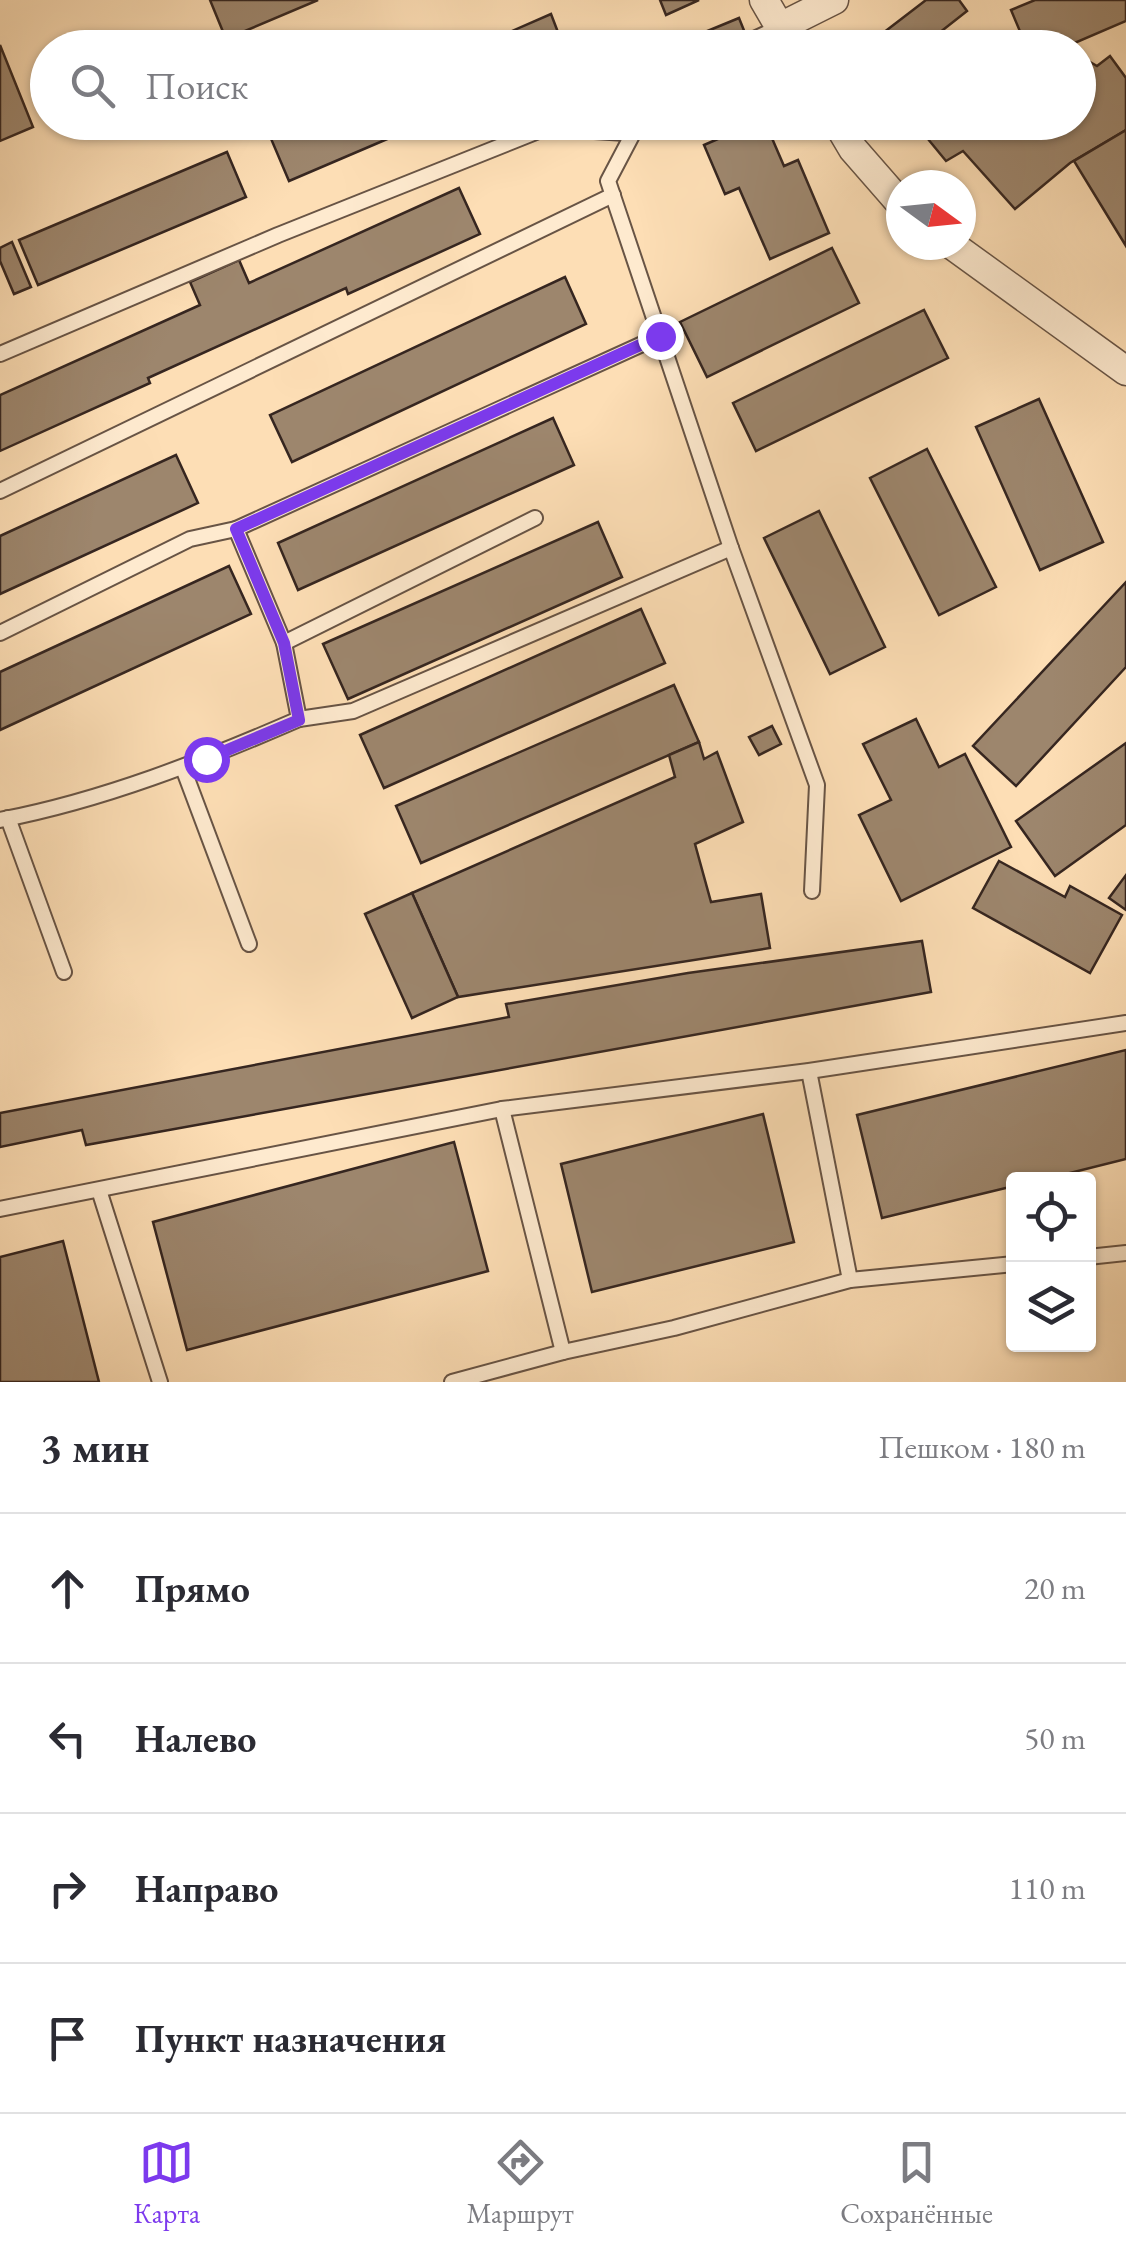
<!DOCTYPE html>
<html lang="ru">
<head>
<meta charset="utf-8">
<style>
	body { margin:0; font-family:"EB Garamond",serif; background:#f2f2f3; color:#2b2b33 }
	.controls { position:absolute; right:30px; bottom:30px; display:grid; overflow:hidden; border-radius:10px; box-shadow:0 2px 8px #0004 }
	.controls button { width:90px; height:90px; display:grid; place-items:center; padding:0; border:0; border-bottom:2px solid #e1e1e2; background:#fff; color:#2b2b33; font:50px sans-serif }
	.compass { position:absolute; left:886px; top:170px; width:90px; height:90px; border-radius:50%; background:#fff; box-shadow:0 2px 8px #0004; rotate:105deg }
	.stop { position:absolute; width:30px; height:30px; margin:-22px; border:8px solid #7c3aed; border-radius:50%; background:#fff }
	.stop.end { background:#7c3aed; border-color:#fff; box-shadow:0 2px 10px #0008 }
	.list { margin:0; padding:0; list-style:none }
	h2 { display:flex; justify-content:space-between; align-items:center; height:130px; margin:0; padding:0 40px; font-size:42px }
	h2 small { font-size:32px; font-weight:400; color:#7c7c81 }
	.list li { display:grid; grid-template-columns:65px 1fr auto; gap:30px; align-items:center; box-sizing:border-box; height:150px; padding:0 40px; border-top:2px solid #e1e1e2 }
	.list b { display:block; font-size:38px; white-space:nowrap }
	.list em { font-size:32px; font-style:normal; color:#7c7c81 }
	.icon { flex:none; width:55px; height:55px; fill:none; stroke:currentColor; stroke-width:2; stroke-linecap:round; stroke-linejoin:round }
	.map { position:relative; flex:none; width:1126px; height:1382px; overflow:hidden }
	.search { position:absolute; background:#fff; box-shadow:0 2px 8px #0004; left:30px; right:30px; top:30px; height:110px; display:flex; align-items:center; gap:25px; box-sizing:border-box; padding:0 35px; border-radius:55px; color:#7c7c81; font-size:38px }
	.sheet { height:730px; background:#fff }
	nav { display:flex; justify-content:space-around; align-items:center; box-sizing:border-box; height:140px; border-top:2px solid #e1e1e2; background:#fff; font-size:28px; color:#7c7c81 }
	nav a { display:grid; justify-items:center; gap:5px }
	nav .on { color:#7c3aed }
	.map>svg:first-child { display:block }
	.building { fill:#9d866d; stroke:#362620; stroke-width:2.5 }
	.lines { fill:none; stroke-linecap:round; stroke-linejoin:round }
	.service-casing { stroke:#685445; stroke-width:18 }
	.minor-casing { stroke:#685445; stroke-width:31 }
	.service { stroke:#feeacf; stroke-width:14 }
	.minor { stroke:#feeacf; stroke-width:28 }
	.route { stroke:#7c3aed; stroke-width:12 }
</style>
</head>
<body>
<div class="map">
<svg width="1126" height="1382" viewBox="0 0 1126 1382">
	<rect width="100%" height="100%" fill="#fddeb5"/>
	<filter id="stains"><feTurbulence type="fractalNoise" baseFrequency=".002" numOctaves="4"/><feColorMatrix values="0 0 0 0 .2 0 0 0 0 .09 0 0 0 0 .02 0 0 0 .5 -.17"/></filter>
	<radialGradient id="worn" r=".72"><stop offset=".6" stop-color="#630" stop-opacity="0"/><stop offset="1" stop-color="#630" stop-opacity=".3"/></radialGradient>
	<g class="building">
		<path d="M210 0H318L226 39Z"/>
		<path d="M660 0H699L666 15Z"/>
		<path d="M926 0H959L967 11 920 48H894L883 33Z"/>
		<path d="M1035 0H1126V21L1063 48H1027L1011 10Z"/>
		<path d="M551 14 564 48H473Z"/>
		<path d="M739 18 751 48H692L688 39Z"/>
		<path d="M0 45 33 127 0 141Z"/>
		<path d="M1078 55 1097 66 1110 56 1126 78V130L1070 163 1015 209 963 151 946 161 914 122H1078Z"/>
		<path d="M295 122H427L289 181 269 134Z"/>
		<path d="M757 122H765L784 166 798 160 829 233 770 259 739 188 725 194 704 145Z"/>
		<path d="M1126 130V246L1074 161Z"/>
		<path d="M227 152 246 197 38 285 19 240Z"/>
		<path d="M459 188 480 234 348 294 346 288 148 378 150 383 0 451V395L200 305 190 282 239 260 249 283Z"/>
		<path d="M12 242 31 287 14 294 0 261V248Z"/>
		<path d="M832 248 859 303 707 377 680 322Z"/>
		<path d="M565 277 586 324 292 462 270 415Z"/>
		<path d="M924 310 948 358 756 451 733 403Z"/>
		<path d="M1039 399 1103 542 1040 570 976 427Z"/>
		<path d="M553 418 574 465 298 590 278 543Z"/>
		<path d="M927 449 996 587 939 615 870 478Z"/>
		<path d="M176 455 198 503 0 594V536Z"/>
		<path d="M819 511 885 647 830 674 764 538Z"/>
		<path d="M598 522 622 577 348 699 323 644Z"/>
		<path d="M229 566 251 614 0 730V672Z"/>
		<path d="M1126 582V667L1016 786 973 746Z"/>
		<path d="M641 609 665 663 384 788 360 735Z"/>
		<path d="M674 685 699 742 421 863 396 806Z"/>
		<path d="M916 719 939 767 965 754 1011 847 901 901 859 815 891 800 863 744Z"/>
		<path d="M772 726 781 744 759 755 749 737Z"/>
		<path d="M699 742 704 759 717 752 743 822 695 844 711 902 761 894 770 948 458 997 412 893 675 777 669 755Z"/>
		<path d="M1126 743V825L1055 876 1016 821Z"/>
		<path d="M999 861 1065 897 1070 886 1122 915 1090 973 973 908Z"/>
		<path d="M1126 875V910L1109 898Z"/>
		<path d="M412 893 458 997 412 1018 365 914Z"/>
		<path d="M922 941 931 992 86 1145 82 1130 0 1147V1113L509 1017 506 1004 688 973Z"/>
		<path d="M1126 1050V1159L1042 1180H1014V1186L882 1218 857 1115Z"/>
		<path d="M763 1114 794 1242 592 1292 561 1164Z"/>
		<path d="M454 1142 488 1271 187 1350 153 1222Z"/>
		<path d="M63 1241 99 1382H0V1257Z"/>
	</g>
	<g class="lines">
		<g class="service-casing">
			<g id="service">
				<path d="M735 48 780 27"/>
				<path d="M639 122 608 181 731 548 817 785 812 891"/>
				<path d="M0 354 278 235 546 128 626 133"/>
				<path d="M0 491 613 195"/>
				<path d="M0 633 190 539 236 529"/>
				<path d="M284 643 535 518"/>
				<path d="M299 719 353 711 731 548"/>
				<path d="M183 768 249 944"/>
				<path d="M8 818 64 972"/>
				<path d="M0 820C104 800 202 761 299 719L284 643 236 529 660 336"/>
				<path d="M809 1071 850 1280"/>
				<path d="M502 1109 563 1352"/>
				<path d="M99 1190 160 1382"/>
				<path d="M0 1209 502 1109 809 1071 1126 1023"/>
				<path d="M1088 1257 1126 1253"/>
				<path d="M452 1382 563 1352 674 1328 850 1280 1014 1264"/>
			</g>
		</g>
		<g class="minor-casing">
			<g id="minor">
				<path d="M764 0 792 48"/>
				<path d="M780 27 834 0"/>
				<path d="M837 122 853 149 901 204"/>
				<path d="M952 245 1126 371"/>
			</g>
		</g>
		<use href="#service" class="service"/>
		<use href="#minor" class="minor"/>
	</g>
	<g class="lines">
		<path class="route" d="M206 759 299 720 284 643 236 529 660 336"/>
	</g>
	<rect width="100%" height="100%" filter="url(#stains)"/>
	<rect width="100%" height="100%" fill="url(#worn)"/>
</svg>
<div class="controls">
<button><svg class="icon" aria-label="locate" viewBox="0 0 24 24"><circle cx="12" cy="12" r="6"/><path d="M12 2v4M12 18v4M2 12h4M18 12h4"/></svg></button>
<button><svg class="icon" aria-label="layers" viewBox="0 0 24 24"><path d="M12 4l9 5-9 5-9-5zM3 14l9 5 9-5"/></svg></button>
</div>
<svg class="compass" viewBox="-18 -18 36 36"><path d="M0-13l5 13h-10z" fill="#e53935"/><path d="M0 13l5-13h-10z" fill="#7c7c81"/></svg>
<div class="stop" style="left:206px;top:759px"></div>
<div class="stop end" style="left:660px;top:336px"></div>
<div class="search"><svg class="icon" aria-label="search" viewBox="0 0 24 24"><circle cx="10" cy="10" r="6"/><path d="M15 15l6 6"/></svg>Поиск</div>
</div>
<section class="sheet">
<h2>3 мин<small>Пешком · 180 m</small></h2>
<ul class="list">
<li><svg class="icon" aria-label="ahead" viewBox="0 0 24 24"><path d="M12 20V5M6 11l6-6 6 6"/></svg><div><b>Прямо</b></div><em>20 m</em></li>
<li><svg class="icon" aria-label="left" viewBox="0 0 24 24"><path d="M17 20v-9H6M10 6l-5 5 5 5"/></svg><div><b>Налево</b></div><em>50 m</em></li>
<li><svg class="icon" aria-label="right" viewBox="0 0 24 24"><path d="M7 20v-9h11M14 6l5 5-5 5"/></svg><div><b>Направо</b></div><em>110 m</em></li>
<li><svg class="icon" aria-label="arrive" viewBox="0 0 24 24"><path d="M6 21V4h12l-3 4 3 4H6"/></svg><div><b>Пункт назначения</b></div></li>
</ul>
</section>
<nav>
<a class="on"><svg class="icon" aria-label="map" viewBox="0 0 24 24"><path d="M3 6l6-2 6 2 6-2v14l-6 2-6-2-6 2zM9 4v14M15 6v14"/></svg>Карта</a>
<a><svg class="icon" aria-label="directions" viewBox="0 0 24 24"><path d="M12 3l9 9-9 9-9-9zM9 14v-3h6M13 9l2 2-2 2"/></svg>Маршрут</a>
<a><svg class="icon" aria-label="saved" viewBox="0 0 24 24"><path d="M7 4h10v16l-5-4-5 4z"/></svg>Сохранённые</a>
</nav>
</body>
</html>
